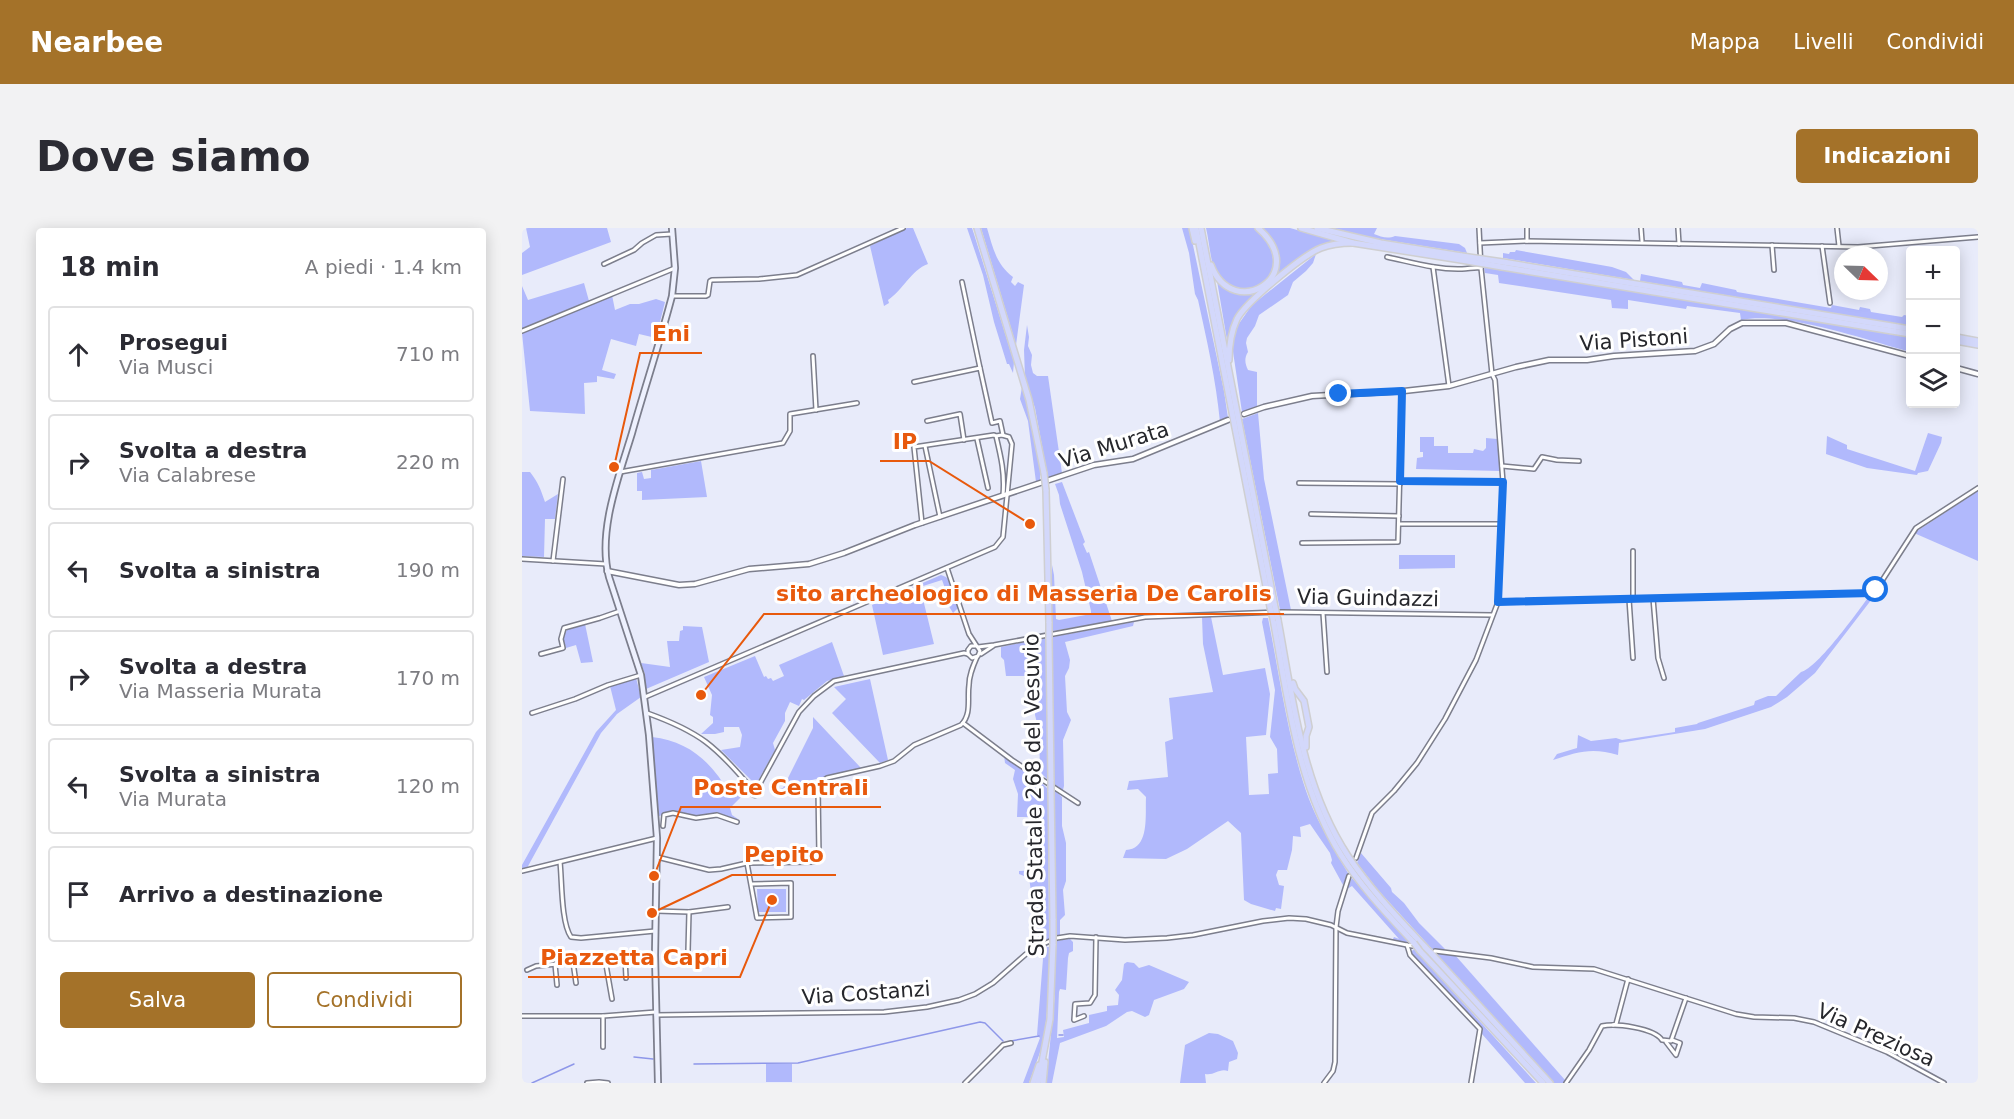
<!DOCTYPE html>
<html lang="it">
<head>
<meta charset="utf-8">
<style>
	body { margin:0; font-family:"DejaVu Sans",sans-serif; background:#f2f2f3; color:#2b2b33 }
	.controls { position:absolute; right:18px; top:18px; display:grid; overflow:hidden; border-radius:6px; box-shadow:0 3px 15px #0003 }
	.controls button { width:54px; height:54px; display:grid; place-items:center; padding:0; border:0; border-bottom:2px solid #e1e1e2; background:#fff; color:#2b2b33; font:30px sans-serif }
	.compass { position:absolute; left:1312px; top:18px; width:54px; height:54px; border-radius:50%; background:#fff; box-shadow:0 3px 15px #0003; rotate:113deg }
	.stop { position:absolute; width:18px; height:18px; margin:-14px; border:4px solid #1a73e8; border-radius:50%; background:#fff }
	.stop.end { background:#1a73e8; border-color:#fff; box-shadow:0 2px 6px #0008 }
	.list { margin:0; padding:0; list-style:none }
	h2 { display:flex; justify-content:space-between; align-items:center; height:78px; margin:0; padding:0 24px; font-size:26px }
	h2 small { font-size:20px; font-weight:400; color:#7c7c81 }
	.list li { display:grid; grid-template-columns:39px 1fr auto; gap:18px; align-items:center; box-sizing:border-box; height:96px; margin:0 12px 12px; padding:0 12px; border:2px solid #e1e1e2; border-radius:6px }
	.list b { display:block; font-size:22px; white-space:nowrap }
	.list p { margin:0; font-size:20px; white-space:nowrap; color:#7c7c81 }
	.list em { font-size:20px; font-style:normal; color:#7c7c81 }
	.actions { display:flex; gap:12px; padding:18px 24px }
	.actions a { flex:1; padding:14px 0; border:2px solid #a47229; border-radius:6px; text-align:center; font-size:21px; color:#a47229 }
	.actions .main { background:#a47229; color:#fff }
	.icon { flex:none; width:33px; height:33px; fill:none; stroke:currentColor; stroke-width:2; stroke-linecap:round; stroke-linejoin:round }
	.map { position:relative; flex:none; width:1456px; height:855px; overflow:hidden; border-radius:6px }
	header { display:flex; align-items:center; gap:36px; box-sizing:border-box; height:84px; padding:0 30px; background:#a47229; color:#fff }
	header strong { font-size:28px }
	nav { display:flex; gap:33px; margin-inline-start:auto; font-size:21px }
	.intro { display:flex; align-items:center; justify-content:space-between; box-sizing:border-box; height:144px; padding:0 36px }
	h1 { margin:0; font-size:42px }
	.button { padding:15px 27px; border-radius:6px; background:#a47229; color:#fff; font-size:21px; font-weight:700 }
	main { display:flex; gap:36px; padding:0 36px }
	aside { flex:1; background:#fff; border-radius:6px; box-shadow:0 3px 15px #0003 }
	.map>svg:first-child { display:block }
	.green { fill:#b1b9fc }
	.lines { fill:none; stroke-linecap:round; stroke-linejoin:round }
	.stream { stroke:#8e97e9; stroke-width:1.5 }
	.minor-casing { stroke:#7c7e8c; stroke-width:6 }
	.tertiary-casing { stroke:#7c7e8c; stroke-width:7 }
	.secondary-casing { stroke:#7c7e8c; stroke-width:8 }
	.trunk-casing { stroke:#cfcfd1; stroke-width:8 }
	.minor { stroke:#fff; stroke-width:3 }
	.tertiary { stroke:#fff; stroke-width:4 }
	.secondary { stroke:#eef1fe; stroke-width:4.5 }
	.trunk { stroke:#d3d8fb; stroke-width:5 }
	.trunk-bridge-casing { stroke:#cfcfd1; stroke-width:8; stroke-linecap:butt }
	.trunk-bridge { stroke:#d3d8fb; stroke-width:5 }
	.route { stroke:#1a73e8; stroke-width:8 }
	.labels { text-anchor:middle; stroke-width:6; stroke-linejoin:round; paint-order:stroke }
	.street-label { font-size:21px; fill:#26272c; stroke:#fff }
	.leader { fill:none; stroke:#e8590c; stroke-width:2 }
	.callout-dot { fill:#e8590c; stroke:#fff; stroke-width:2 }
	.callout-label { font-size:22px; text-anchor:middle; font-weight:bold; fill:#e8590c; stroke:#fff; stroke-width:6; stroke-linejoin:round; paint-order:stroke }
</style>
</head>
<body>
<header>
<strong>Nearbee</strong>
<nav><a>Mappa</a><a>Livelli</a><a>Condividi</a></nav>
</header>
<div class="intro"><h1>Dove siamo</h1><a class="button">Indicazioni</a></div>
<main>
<aside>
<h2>18 min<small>A piedi · 1.4 km</small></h2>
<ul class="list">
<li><svg class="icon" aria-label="ahead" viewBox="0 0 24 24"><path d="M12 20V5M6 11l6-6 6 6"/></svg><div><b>Prosegui</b><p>Via Musci</p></div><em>710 m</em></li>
<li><svg class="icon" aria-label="right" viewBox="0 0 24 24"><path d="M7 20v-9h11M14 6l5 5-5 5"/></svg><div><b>Svolta a destra</b><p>Via Calabrese</p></div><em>220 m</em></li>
<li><svg class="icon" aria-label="left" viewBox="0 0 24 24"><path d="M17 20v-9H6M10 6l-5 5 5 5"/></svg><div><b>Svolta a sinistra</b></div><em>190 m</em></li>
<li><svg class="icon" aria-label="right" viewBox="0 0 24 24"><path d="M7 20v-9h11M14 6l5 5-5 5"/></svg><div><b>Svolta a destra</b><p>Via Masseria Murata</p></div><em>170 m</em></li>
<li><svg class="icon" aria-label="left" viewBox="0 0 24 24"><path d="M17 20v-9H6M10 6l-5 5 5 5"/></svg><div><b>Svolta a sinistra</b><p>Via Murata</p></div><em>120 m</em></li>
<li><svg class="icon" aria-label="arrive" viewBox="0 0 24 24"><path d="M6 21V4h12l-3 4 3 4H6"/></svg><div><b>Arrivo a destinazione</b></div></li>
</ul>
<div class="actions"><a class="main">Salva</a><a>Condividi</a></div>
</aside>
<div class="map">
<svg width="1456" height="855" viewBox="0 0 1456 855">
	<rect width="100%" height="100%" fill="#e8ebfa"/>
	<g class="green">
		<path d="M4 0H85L89 14 0 47V25L8 19Z"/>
		<path d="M385 0H391L406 36C389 42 381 62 366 72L367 75 362 78 348 18Z"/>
		<path d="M445 0H450L452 6 492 134 491 145 487 136H485L472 94 461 47Z"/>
		<path d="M459 0H465C471 20 474 36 491 49L489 54 493 58 496 54 502 57 494 117Z"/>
		<path d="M660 0H667L668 3 702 163 706 190 698 194C694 152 685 113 676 72L673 66 667 25Z"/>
		<path d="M684 0H732C737 4 743 8 746 13 748 16 749 22 750 26 760 64 705 75 692 41 688 28 687 13 684 0Z"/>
		<path d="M738 0H768L818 14 793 22 723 78 706 118 695 53C706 66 733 75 744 57 749 49 753 39 756 31L750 12Z"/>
		<path d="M810 0H855L852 6C859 9 866 11 873 8L937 16 943 20 945 25 851 10Z"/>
		<path d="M994 22 1090 39 1104 44 1112 52 981 30V25L987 26 988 24H993Z"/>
		<path d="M794 26 791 35 784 43 771 54 766 67 737 87 733 98 725 110 724 115 726 124C722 130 723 136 726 142L735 144V179L720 184 710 117 716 97 730 77Z"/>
		<path d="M962 39 1388 109V124C1344 112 1262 83 1219 92L1218 85 1165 78 1164 81 1106 72V81L1090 80 1089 72 977 55 976 47 963 45Z"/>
		<path d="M1119 46 1160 54 1161 57 1178 60 1180 55 1214 62 1215 64 1309 80 1310 77 1337 82 1338 79 1348 81 1349 84 1380 89 1382 87 1388 88V98L1118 53Z"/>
		<path d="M62 55 67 73 0 101V58L6 72Z"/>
		<path d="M90 67 93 82 108 76H117L134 71 143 74 134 110 117 106 114 118 89 111 80 142 94 146 92 151 75 148V154L62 155 63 186 8 183 0 105Z"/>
		<path d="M505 97 507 109 506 118 510 127 509 137 511 145 515 148H526L540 245 526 250 513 180 503 150 502 122Z"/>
		<path d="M500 159 505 174 518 237V253L514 254 506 193 498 171Z"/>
		<path d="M736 185 742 251 769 382H758L720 191Z"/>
		<path d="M1406 205 1420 209 1419 215 1406 243 1396 245 1395 247 1345 240 1304 226 1305 208 1325 217V221L1393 243Z"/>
		<path d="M898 209H912V218H926V225H951L952 221 961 223 964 220V210L975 211 978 243 894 241 895 230 901 229V224H898Z"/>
		<path d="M179 233 185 269 120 272V263H115V245L120 244 122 251 129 250V242Z"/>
		<path d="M0 244H8C16 254 19 262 23 274L36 266 33 291H23L22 329 0 328Z"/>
		<path d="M540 254 563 314 561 316 565 325 567 324 590 393 530 403V337L532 347 534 391 537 392 569 386V383L560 344 538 276 537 267 533 256Z"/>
		<path d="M1456 263V333L1392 305Z"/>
		<path d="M877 327H933V340L877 341Z"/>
		<path d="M419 347 424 349 427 352 436 380 431 385 425 375 424 363 420 352 398 359 412 416 361 427 350 377Z"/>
		<path d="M1348 367H1353L1293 445 1265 469 1249 479 1183 501 1097 515 1096 527C1070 519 1055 524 1031 532L1035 526 1055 520 1056 507 1069 513 1094 510 1100 512 1153 504V500L1175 496 1176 495 1232 477 1233 473 1246 468H1254L1279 444C1296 440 1336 383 1348 367Z"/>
		<path d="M680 389H689L701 447 743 440 748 466 744 507 724 509 727 567 747 566 746 546 756 545 755 521 748 509 753 462 740 394 741 390H746C758 449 766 514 787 571 797 597 812 621 826 645L821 657 809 635 810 632 808 625 788 596 778 599 779 609 771 608 770 622 765 642H756L754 647 757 657 762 658 759 681 754 680 753 683 729 676 722 672 719 605 706 593 665 621 644 631 601 630 604 622C628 621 623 587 624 569L616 561 605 562 607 553 646 549 643 514 651 511 647 470 691 464 681 416Z"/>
		<path d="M612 394 611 398 543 414 548 432 547 440 543 448 545 484 549 492 541 512 542 558 541 562 532 558 530 409Z"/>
		<path d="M63 396 71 434 59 435 54 417 44 420 41 409 46 400Z"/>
		<path d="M161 398 180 399 187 434 124 461 121 447 123 446 119 435 148 439 145 413H157L158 403 161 402Z"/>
		<path d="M524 409 526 552 519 545 518 542 517 503 513 487 514 448H484L482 432 479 429V419Z"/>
		<path d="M310 414 322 448 305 453 282 472 280 471 277 478 268 474 263 485V493L251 515 253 522 236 553 232 555 199 522 218 519 220 507 217 499H202V504L193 506H179L191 495V489L188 487 190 467 182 449 233 428 242 449 244 448 246 451 249 450 251 453 262 448 257 437Z"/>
		<path d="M114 450 119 469 95 486 79 505 5 640 0 641V637L74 504 94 482 88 458Z"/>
		<path d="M348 451 366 532 358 535 310 485 324 471 312 459Z"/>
		<path d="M291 489 339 540 290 552V555L254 564 253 563 261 560 291 500Z"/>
		<path d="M130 509C167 513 191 535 208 567L217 563 214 555 218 553 226 566H222L208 580 210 587 216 591 212 592 196 586 172 588 151 584 137 588Z"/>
		<path d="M482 527 521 553V556L526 561 527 711 517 715 507 650 497 646V643L515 642 514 589H495L496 566 491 551 493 542 483 535Z"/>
		<path d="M532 562 540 569V598L544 615V653L541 662 543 687 538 692V708L534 709Z"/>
		<path d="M839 625 869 660 870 664 882 675 897 695 923 721H910L856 662 835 635Z"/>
		<path d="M830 650 889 717 870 713 872 709 877 711 830 658 825 661Z"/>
		<path d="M235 661H264V684H236Z"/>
		<path d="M548 711 551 714V723L547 725 546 730 544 762 538 761 537 764 535 810 542 809 541 802 567 795V787L585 783V778L596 777 597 767 593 762 600 752 602 736 605 734 612 735 617 740 627 737 667 754 662 761 632 772 627 787 623 789 610 783 605 784 584 798 538 815 530 855H524L533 766V713Z"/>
		<path d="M525 717V719H528L527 763 524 793 521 816 507 855H501L518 810 515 807 522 718Z"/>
		<path d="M892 721 1014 855H1003L960 806V802L958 798 890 728V723Z"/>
		<path d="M913 725 933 727 1043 852 1042 855H1031Z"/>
		<path d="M687 805 696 806 711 813 716 825 715 831 707 834 706 843C697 840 692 848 683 846L684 855H658L663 817Z"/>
		<rect x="244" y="836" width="26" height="18"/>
	</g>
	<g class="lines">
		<g class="stream">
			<path d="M537 807H541"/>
			<path d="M489 813 517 808"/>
			<path d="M112 829 131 831"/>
			<path d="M172 836 276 835 458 794 463 795 481 813"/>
			<path d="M10 855 52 836"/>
		</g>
		<g class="minor-casing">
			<g id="minor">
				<path d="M1005 0V13"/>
				<path d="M1119 0 1120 13"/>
				<path d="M1156 0 1157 16"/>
				<path d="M1315 0 1317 18"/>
				<path d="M958 15 1005 13 1336 19 1456 9"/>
				<path d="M1250 17 1252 42"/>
				<path d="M1300 18 1308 75"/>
				<path d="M865 29C889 34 915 42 940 41 947 41 952 39 959 40"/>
				<path d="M82 36 112 22 120 15 134 7 150 6"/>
				<path d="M911 39 927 158"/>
				<path d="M440 54 458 140"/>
				<path d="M150 68H184L186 67 188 53 190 52 237 51 275 47 381 0"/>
				<path d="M0 103 153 40"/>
				<path d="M291 128 294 182"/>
				<path d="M392 154 458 140 470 195 478 193 481 207"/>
				<path d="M405 193 438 186 442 212"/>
				<path d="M455 211 466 260"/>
				<path d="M403 218 418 289"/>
				<path d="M980 238 1012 241 1020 229 1035 232 1057 233"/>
				<path d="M98 244 261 215 268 203V186L335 175"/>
				<path d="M878 253 981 254"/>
				<path d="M777 255 878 256"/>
				<path d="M789 286 877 288"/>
				<path d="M400 295 392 219 472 207 474 208C479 229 483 246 481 267"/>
				<path d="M877 296H980"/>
				<path d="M780 315 876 314 880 163"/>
				<path d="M0 331 84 336"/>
				<path d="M31 333 41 251"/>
				<path d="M425 340 447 406 458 423 456 428 450 430 446 426V422L449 418H454"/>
				<path d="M1131 370 1136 430 1142 450"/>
				<path d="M1107 371 1111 430"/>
				<path d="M1111 371V323"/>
				<path d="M976 374 1350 365 1354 362 1394 300 1456 260"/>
				<path d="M801 385 805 444"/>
				<path d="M456 419 472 417 623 389 760 384 970 387"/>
				<path d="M19 426 41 420 39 411 42 400 78 390 98 383"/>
				<path d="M459 426 471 418"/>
				<path d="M123 469 473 319 481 309 490 216 487 209 480 207 474 208"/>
				<path d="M10 485 53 471 86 457 119 447"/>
				<path d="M125 485C178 504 194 518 230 561"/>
				<path d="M441 495 490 532 556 575"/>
				<circle cx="233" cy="564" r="3.5"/>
				<path d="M235 561 277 484 292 468 312 453 442 425 446 426"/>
				<path d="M141 598 142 587 151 585 174 590 195 587 215 594"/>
				<path d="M135 629 187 642 199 641 225 635 293 634 297 628 296 560 299 554 305 550 358 538 372 533 392 517 439 497C450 486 445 471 447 457 447 447 451 438 455 429"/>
				<path d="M834 630 850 585 872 563 895 535 923 491 954 432 976 374 981 254 973 152 970 146 959 40 957 0"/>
				<path d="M38 634C40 652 39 695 49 709L59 710 133 703"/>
				<path d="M225 635 235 690 269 689V655L229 656"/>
				<path d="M0 643 135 610"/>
				<path d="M134 683 167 684 206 679"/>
				<path d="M885 717 888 727 958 801 949 855"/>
				<path d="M166 723 167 684"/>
				<path d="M913 723 969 730 1011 739 1072 741 1214 786 1232 789 1272 790 1292 794 1365 824 1422 855"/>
				<path d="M103 729 104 750"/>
				<path d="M83 731 90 771"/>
				<path d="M51 734 54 755"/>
				<path d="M33 736 35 757"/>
				<path d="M5 742 14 738 133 727"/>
				<path d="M134 787 362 784 405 779 437 772 453 766 471 755 504 726 519 717 535 710 548 708 603 712 645 710 671 707 741 693 767 690 784 691 809 697 825 705 890 718"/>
				<path d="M0 788H81L134 784"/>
				<path d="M562 788 552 792 553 776 568 775 573 767 574 709"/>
				<path d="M1091 797 1094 796 1106 751"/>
				<path d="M1144 814 1154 827 1158 815 1150 812"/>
				<path d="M81 819V788"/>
				<path d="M65 855 77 854 86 855"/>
				<path d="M443 855 481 817 489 815"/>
				<path d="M802 855 811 843 813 834 814 699 816 683 827 648"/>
				<path d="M1044 855 1067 822 1080 798C1094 795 1132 800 1140 812L1149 813 1164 770"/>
			</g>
		</g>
		<g class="tertiary-casing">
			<g id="tertiary">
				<path d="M1434 140 1456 146"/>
				<path d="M722 186 742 179 790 168 882 163 927 158 994 139 1027 132H1065L1092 128 1173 123 1192 116 1208 101 1220 95H1264L1388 128"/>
				<path d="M85 343 157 357 173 356 227 341 287 336 322 325 393 297 572 237 611 231 706 192"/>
			</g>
		</g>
		<g class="secondary-casing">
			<path id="secondary" d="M136 855 133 727 135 610 127 507 119 447 87 349C75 304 97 248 110 205 123 159 138 114 150 68L153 40 150 0"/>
		</g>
		<g class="trunk-casing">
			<g id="trunk">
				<path d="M455 0 507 172 522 245"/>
				<path d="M670 0 673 13"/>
				<path d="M674 0 748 379"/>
				<path d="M679 0 753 379"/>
				<path d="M779 0 831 15 939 32"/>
				<path d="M795 0 859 15 940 28"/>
				<path d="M981 34 1388 101"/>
				<path d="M689 37C711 95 790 47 736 0"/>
				<path d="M980 39 1388 106"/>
				<path d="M1434 109 1456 113"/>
				<path d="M1434 113 1456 117"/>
				<path d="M707 132C707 118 709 104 715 91 724 74 781 27 799 20 809 16 820 15 831 15"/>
				<path d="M524 262 527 395"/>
				<path d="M751 391C766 471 775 556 819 627 839 659 866 687 892 715"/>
				<path d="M756 392C771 472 780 558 826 628 848 661 876 690 903 719"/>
				<path d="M527 410 529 553"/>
				<path d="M771 455 773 461 782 473 787 499 784 508V519"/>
				<path d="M529 563 531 692"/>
				<path d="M898 723 1021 855"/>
				<path d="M909 725 1028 855"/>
				<path d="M511 855 517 837"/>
				<path d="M516 855 528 791 531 716"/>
				<path d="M521 855 523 834"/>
			</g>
		</g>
		<use href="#minor" class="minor"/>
		<use href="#tertiary" class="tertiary"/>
		<use href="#secondary" class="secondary"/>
		<use href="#trunk" class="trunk"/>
		<g class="trunk-bridge-casing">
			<g id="trunk-bridge">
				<path d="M940 28 981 34"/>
				<path d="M939 32 980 39"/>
				<path d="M522 245 524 262"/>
				<path d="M748 379 751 391"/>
				<path d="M753 379 756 392"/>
				<path d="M527 395V410"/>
				<path d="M529 553V563"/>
				<path d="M531 692V716"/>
				<path d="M892 715 898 723"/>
				<path d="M903 719 909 725"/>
			</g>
		</g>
		<use href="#trunk-bridge" class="trunk-bridge"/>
	</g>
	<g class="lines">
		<path class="route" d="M817 166 880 163 878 253 981 254 976 374 1350 365 1354 362"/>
	</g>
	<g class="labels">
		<g class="street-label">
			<text transform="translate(1112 112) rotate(-4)" y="7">Via Pistoni</text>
			<text transform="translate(592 217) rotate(-17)" y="7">Via Murata</text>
			<text transform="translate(846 370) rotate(1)" y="7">Via Guindazzi</text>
			<text transform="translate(512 567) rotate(-91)" y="7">Strada Statale 268 del Vesuvio</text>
			<text transform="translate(344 765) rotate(-4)" y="7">Via Costanzi</text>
			<text transform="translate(1354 807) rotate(24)" y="7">Via Preziosa</text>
		</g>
	</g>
	<path class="leader" d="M92 239L118 125H180M508 296L407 233H358M179 467L242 386H762M132 648L159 579H359M130 685L210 647H314M250 672L218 749H6"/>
	<g class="callout-dot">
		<circle cx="92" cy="239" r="6"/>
		<circle cx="508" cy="296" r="6"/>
		<circle cx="179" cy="467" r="6"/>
		<circle cx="132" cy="648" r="6"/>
		<circle cx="130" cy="685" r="6"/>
		<circle cx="250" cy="672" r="6"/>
	</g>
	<g class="callout-label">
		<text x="149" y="113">Eni</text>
		<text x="383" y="221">IP</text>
		<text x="502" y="373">sito archeologico di Masseria De Carolis</text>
		<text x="259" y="567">Poste Centrali</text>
		<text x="262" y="634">Pepito</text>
		<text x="112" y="737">Piazzetta Capri</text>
	</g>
</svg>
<div class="controls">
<button>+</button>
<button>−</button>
<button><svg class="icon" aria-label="layers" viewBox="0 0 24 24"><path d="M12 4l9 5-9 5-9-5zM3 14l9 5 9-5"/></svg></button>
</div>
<svg class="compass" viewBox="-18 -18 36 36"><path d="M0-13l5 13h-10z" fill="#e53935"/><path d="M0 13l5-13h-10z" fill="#7c7c81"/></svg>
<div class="stop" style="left:1354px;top:362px"></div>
<div class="stop end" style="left:817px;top:166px"></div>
</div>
</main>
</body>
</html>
